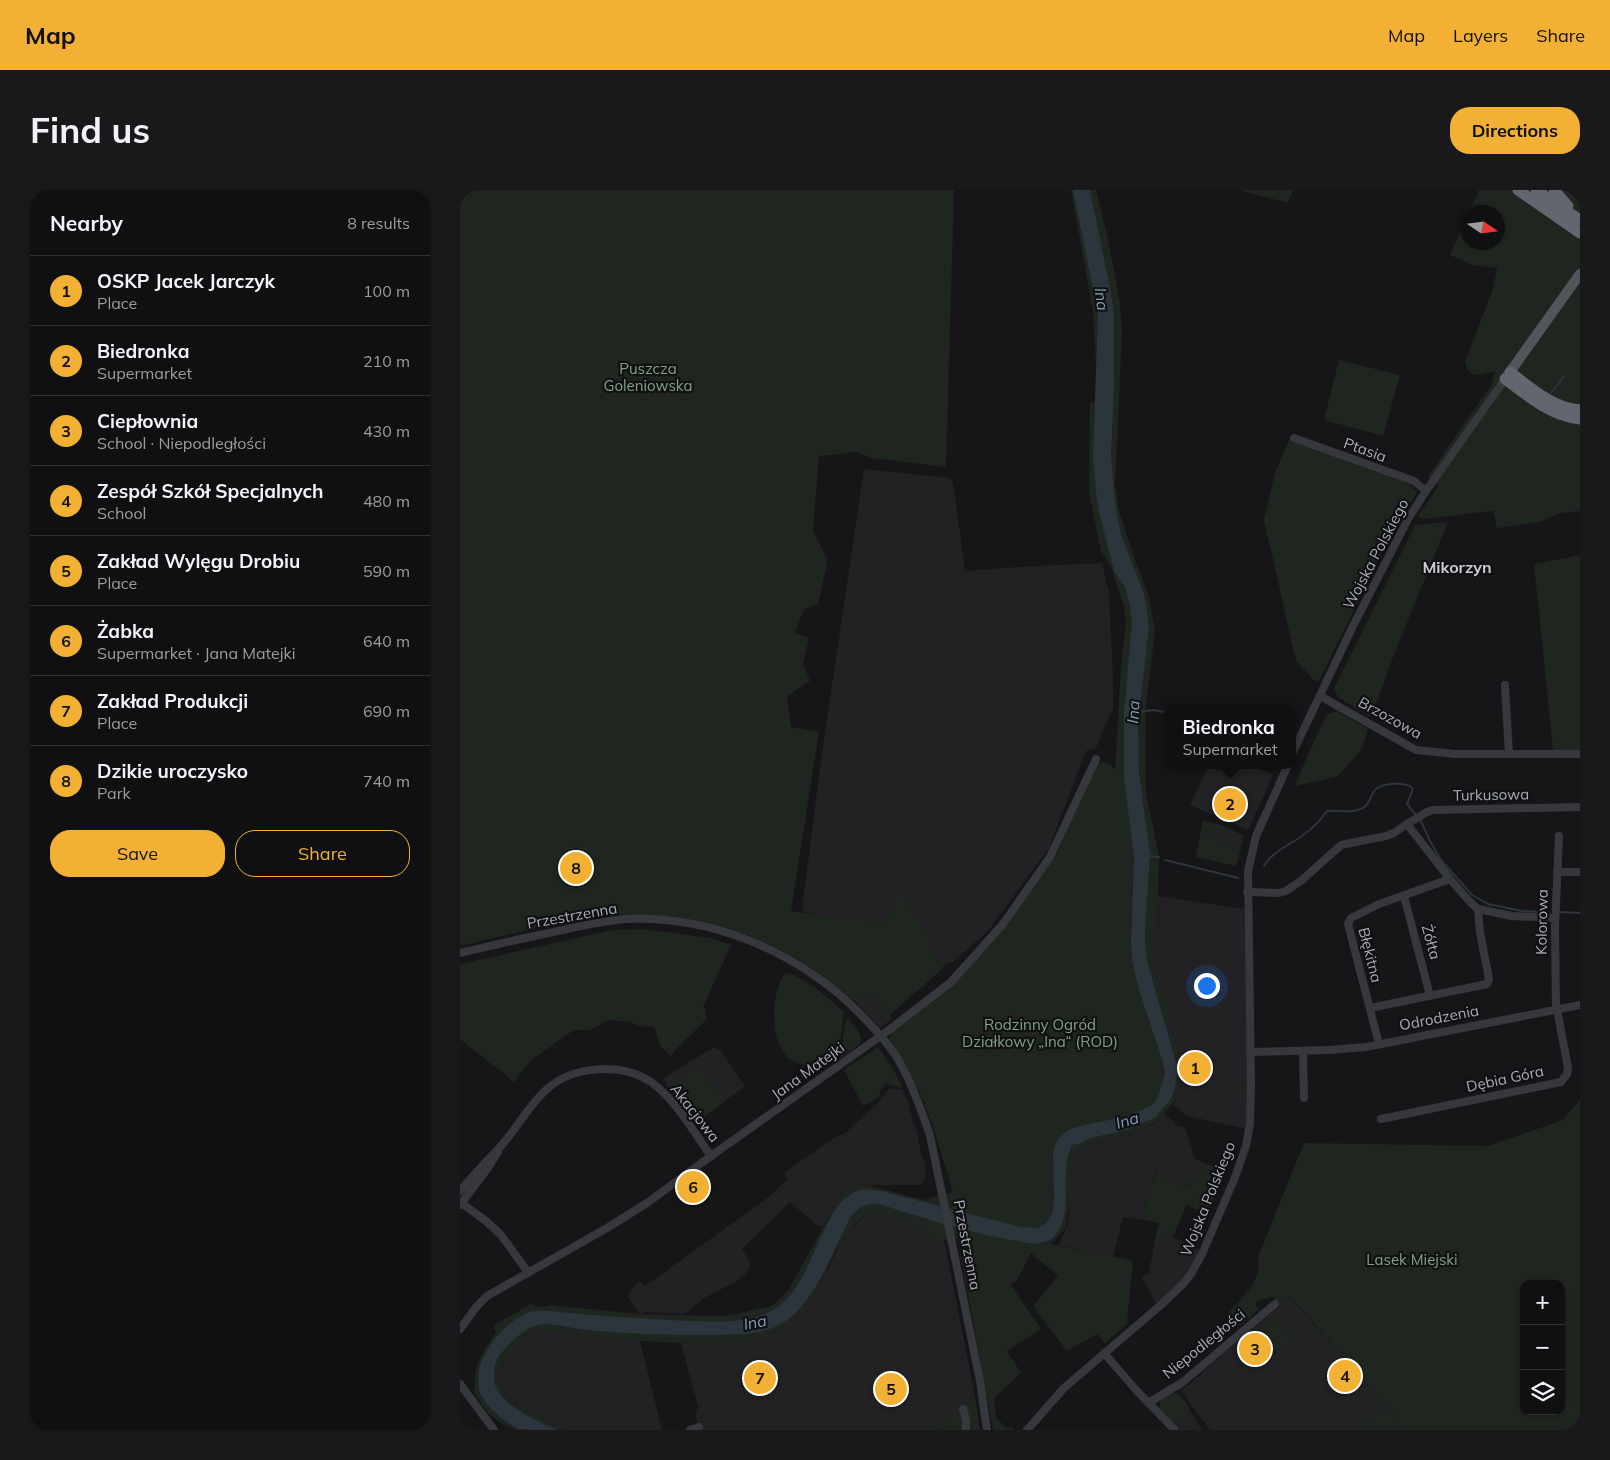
<!DOCTYPE html>
<html lang="en">
<head>
<meta charset="utf-8">
<style>
	body { margin:0; font-family:Mulish,sans-serif; background:#19191b; color:#f1f3f6 }
	.controls { position:absolute; right:15px; bottom:15px; display:grid; overflow:hidden; border-radius:10px; box-shadow:0 1px 4px #0004 }
	.controls button { width:45px; height:45px; display:grid; place-items:center; padding:0; border:0; border-bottom:1px solid #303032; background:#101012; color:#f1f3f6; font:25px sans-serif }
	.compass { position:absolute; left:1000px; top:15px; width:45px; height:45px; border-radius:50%; background:#101012; box-shadow:0 1px 4px #0004; rotate:103deg }
	.you { position:absolute; left:746px; top:795px; width:18px; height:18px; margin:-12px; border:4px solid #fff; border-radius:50%; background:#1a73e8; box-shadow:0 0 0 8px #1a73e833 }
	.badge { display:grid; place-items:center; width:32px; height:32px; border-radius:50%; background:#f2b134; color:#111; font-size:16px; font-weight:700 }
	.pin { position:absolute; translate:-50% -50%; border:2px solid #fff; box-shadow:0 1px 5px #0006 }
	.popup { position:absolute; left:704px; top:514px; width:132px; height:65px; box-sizing:border-box; display:grid; place-content:center; border-radius:10px; background:#101012; filter:drop-shadow(0 1px 4px #0005); font-size:16px; white-space:nowrap; color:#9c9d9f }
	.popup b { font-size:19px; color:#f1f3f6 }
	.popup::after { content:''; position:absolute; left:50%; top:100%; margin-left:-10px; border:10px solid transparent; border-top-color:#101012 }
	.list { margin:0; padding:0; list-style:none }
	h2 { display:flex; justify-content:space-between; align-items:center; height:65px; margin:0; padding:0 20px; font-size:21px }
	h2 small { font-size:16px; font-weight:400; color:#9c9d9f }
	.list li { display:grid; grid-template-columns:32px 1fr auto; gap:15px; align-items:center; box-sizing:border-box; height:70px; padding:0 20px; border-top:1px solid #303032 }
	.list b { display:block; font-size:19px; white-space:nowrap }
	.list p { margin:0; font-size:16px; white-space:nowrap; color:#9c9d9f }
	.list em { font-size:16px; font-style:normal; color:#9c9d9f }
	.actions { display:flex; gap:10px; padding:15px 20px }
	.actions a { flex:1; padding:11px 0; border:1px solid #f2b134; border-radius:20px; text-align:center; font-size:18px; color:#f2b134 }
	.actions .main { background:#f2b134; color:#111 }
	.icon { flex:none; width:28px; height:28px; fill:none; stroke:currentColor; stroke-width:2; stroke-linecap:round; stroke-linejoin:round }
	.map { position:relative; flex:none; width:1120px; height:1240px; overflow:hidden; border-radius:20px }
	header { display:flex; align-items:center; gap:30px; box-sizing:border-box; height:70px; padding:0 25px; background:#f2b134; color:#111 }
	header strong { font-size:24px }
	nav { display:flex; gap:28px; margin-inline-start:auto; font-size:18px }
	.intro { display:flex; align-items:center; justify-content:space-between; box-sizing:border-box; height:120px; padding:0 30px }
	h1 { margin:0; font-size:35px }
	.button { padding:12px 22px; border-radius:20px; background:#f2b134; color:#111; font-size:18px; font-weight:700 }
	main { display:flex; gap:30px; padding:0 30px }
	aside { flex:1; background:#101012; border-radius:20px; box-shadow:0 1px 4px #0004 }
	.map>svg:first-child { display:block }
	.built { fill:#222225 }
	.green { fill:#1e261f; fill-rule:evenodd }
	.water { fill:#2c353c }
	.lines { fill:none; stroke-linecap:round; stroke-linejoin:round }
	.stream { stroke:#2c353c; stroke-width:2 }
	.minor { stroke:#37383d; stroke-width:8 }
	.major { stroke:#53555c; stroke-width:10 }
	.highway { stroke:#63666e; stroke-width:11 }
	.labels { text-anchor:middle; stroke-width:4.5; stroke-linejoin:round; paint-order:stroke }
	.park-label { font-size:15px; fill:#7fa381; stroke:#111113 }
	.street-label { font-size:15px; fill:#a8adb8; stroke:#111113 }
	.water-label { font-size:16px; font-style:italic; fill:#7f9bb3; stroke:#111113 }
	.neighbourhood-label { font-size:16px; font-weight:bold; fill:#c9ccd4; stroke:#111113 }
</style>
</head>
<body>
<header>
<strong>Map</strong>
<nav><a>Map</a><a>Layers</a><a>Share</a></nav>
</header>
<div class="intro"><h1>Find us</h1><a class="button">Directions</a></div>
<main>
<aside>
<h2>Nearby<small>8 results</small></h2>
<ul class="list">
<li><span class="badge">1</span><div><b>OSKP Jacek Jarczyk</b><p>Place</p></div><em>100 m</em></li>
<li><span class="badge">2</span><div><b>Biedronka</b><p>Supermarket</p></div><em>210 m</em></li>
<li><span class="badge">3</span><div><b>Ciepłownia</b><p>School · Niepodległości</p></div><em>430 m</em></li>
<li><span class="badge">4</span><div><b>Zespół Szkół Specjalnych</b><p>School</p></div><em>480 m</em></li>
<li><span class="badge">5</span><div><b>Zakład Wylęgu Drobiu</b><p>Place</p></div><em>590 m</em></li>
<li><span class="badge">6</span><div><b>Żabka</b><p>Supermarket · Jana Matejki</p></div><em>640 m</em></li>
<li><span class="badge">7</span><div><b>Zakład Produkcji</b><p>Place</p></div><em>690 m</em></li>
<li><span class="badge">8</span><div><b>Dzikie uroczysko</b><p>Park</p></div><em>740 m</em></li>
</ul>
<div class="actions"><a class="main">Save</a><a>Share</a></div>
</aside>
<div class="map">
<svg width="1120" height="1240" viewBox="0 0 1120 1240">
	<rect width="100%" height="100%" fill="#161618"/>
	<g class="built">
		<path d="M404 279 489 288 493 292 505 381 572 376 642 373 649 403 653 488V518L636 558 626 561 589 658 528 741 493 772 486 773 482 779 466 744 345 722 342 719 362 563Z"/>
		<path d="M740 575H790L813 585 788 640 730 615 747 579Z"/>
		<path d="M743 630 767 637 784 646 776 676 737 667Z"/>
		<path d="M698 706 784 719 788 881 786 939 727 926 713 915 717 908 723 877 713 841 709 817 696 783Z"/>
		<path d="M410 803 430 825 432 829 420 838 397 813Z"/>
		<path d="M254 857 261 861 285 896 236 933 215 904 206 895 204 888Z"/>
		<path d="M429 898 442 900 448 912 452 929 458 943 460 960 465 974 466 987 461 995H398L383 1001 363 1036H358L330 1012 282 1059 290 1072 288 1081 280 1089 258 1101 244 1108 225 1124 185 1122 180 1124 167 1106 179 1091 185 1096 306 1009 328 989 324 983 378 945H383L418 913Z"/>
		<path d="M705 924 718 936 725 937 735 969 763 980 761 985 741 977 737 988H734L730 996 723 998 705 990 696 981 687 1000 684 1030 663 1027 653 1067 599 1055 607 1037 609 1026V977L612 966 620 956 643 951 693 935Z"/>
		<path d="M408 1021 462 1037 475 1052 484 1050 515 1206 499 1221 470 1240H240L235 1225 238 1217 221 1153 275 1152 310 1146V1144L318 1140 361 1092 378 1058 388 1044Z"/>
		<path d="M696 1045 711 1052 713 1047 740 1060 727 1084 720 1093 697 1115 681 1087 689 1083Z"/>
		<path d="M830 1107 932 1223 938 1232 939 1240H750L722 1202 725 1197 741 1185 742 1182Z"/>
		<path d="M76 1140 180 1151 202 1240H103L63 1220 46 1206 38 1189 42 1173 65 1144Z"/>
		<path d="M731 1223 742 1240H712Z"/>
	</g>
	<g class="green">
		<path d="M0 0H494L486 277 412 268 397 262 359 266 353 340 366 367 367 374 358 414 344 419 335 443 349 448 343 473 350 491 327 506 331 537 359 542 331 721 428 734 433 700 443 706 466 744 482 779 430 825 410 803 397 813C377 797 357 781 336 768 268 729 188 717 111 731 74 737 37 748 0 756Z"/>
		<path d="M611 0H636L649 54 660 113 662 143 655 295 659 320 673 364 689 407 695 441 685 524 686 603 699 666 696 783 709 817 713 841 723 877 717 908 702 927 691 935 675 941 619 958 610 979 608 1024 605 1039 591 1054 670 1070 673 1073 667 1131 669 1132 645 1153 637 1144 607 1161 573 1116 598 1086 571 1063 556 1092 550 1094 581 1139 547 1161 561 1183 534 1208 536 1228 548 1239 551 1237 554 1240H533L502 1073 499 1048 475 1052 461 1037 408 1021C397 1032 387 1044 378 1057 368 1073 362 1093 352 1109 342 1125 326 1135 310 1144L311 1146C297 1148 283 1152 269 1152 204 1156 140 1147 76 1140L65 1144 42 1173 38 1189 46 1206 63 1220 103 1240H55L39 1232 28 1223 14 1203 15 1185 19 1169 36 1142 33 1136 71 1114C77 1116 84 1119 90 1115L180 1124 258 1126 271 1125 312 1116 328 1101 383 1001 398 995H408L463 1010 493 1002 472 933 460 903 429 849 430 844 492 796 536 746 596 665 637 574C647 570 649 573 655 580L661 477 666 432 664 417 651 376 641 361 629 302 630 213 635 212 636 176 633 121Z"/>
		<path d="M779 0H833L828 13Z"/>
		<path d="M1017 0H1120V321L1101 323 1079 332 1037 338 1033 321 963 329 958 326 979 295 968 286 1032 194 1035 181 1018 185 1012 184 1007 179 1005 171 1032 102 1037 78 1013 75 990 65 1007 26 1008 52H1038V22H1009L1019 1Z"/>
		<path d="M879 170 940 185 923 246 864 230Z"/>
		<path d="M830 248 888 272 944 290 957 302 929 349 859 491H855L836 471 804 330 815 283Z"/>
		<path d="M988 332 933 467 911 527 878 507 874 499 955 335Z"/>
		<path d="M1120 365V560H1093L1074 374Z"/>
		<path d="M877 521 908 539 902 559 877 587 835 596 843 576 866 525Z"/>
		<path d="M743 630 767 637 766 640 763 639V641L752 639 750 647 755 648V651L773 655 772 658 780 660 776 676 736 667Z"/>
		<path d="M184 739 250 748 271 755 243 817 246 820V830L219 856 211 866 201 857 194 837 178 836 171 832 148 830 130 840H114L71 870 54 892 0 849V774L153 740Z"/>
		<path d="M331 783 356 798 384 822 378 868C366 873 353 877 341 874 315 868 312 833 315 812 317 801 318 792 325 784Z"/>
		<path d="M386 829H388L398 841 401 847 400 854 380 868Z"/>
		<path d="M418 857 432 877 443 898 425 894 420 901 419 907 403 916 384 880Z"/>
		<path d="M238 876 264 912 236 933 209 897Z"/>
		<path d="M1120 910V1240H939L938 1232 932 1223 831 1107 820 1116 813 1107 807 1108 796 1112V1117L799 1119 780 1136 768 1122C782 1109 804 1088 798 1067L844 953 1028 956 1103 930ZM1064 1094H1101V1221H1064Z"/>
		<path d="M741 977 761 985 747 1024 726 1015 711 1052 696 1045 699 1033 684 1030 687 1000 697 981 705 990 727 998 730 996 734 987 737 988Z"/>
		<path d="M813 1126 833 1149 816 1165 796 1141Z"/>
		<path d="M712 1202C720 1203 729 1215 731 1223L715 1237C707 1228 695 1220 701 1208Z"/>
		<path d="M515 1206 520 1240H470L499 1221Z"/>
		<path d="M923 1216 926 1220 925 1222 934 1232 925 1240H898Z"/>
	</g>
	<path class="water" d="M613 0H630L651 104 654 126V198L651 265 655 312 661 345 684 404 687 419 689 438 678 533 679 584 690 662 685 738V755L688 775 717 876V884L715 898 711 909 696 927 667 940 630 948 621 953 612 955C598 982 615 1021 596 1044 592 1049 587 1052 580 1053 573 1055 565 1052 558 1051 520 1045 483 1034 447 1023 436 1020 424 1014 414 1014 403 1014 398 1019 391 1026 372 1061 355 1116 319 1135 298 1146 271 1144 248 1145 208 1145 168 1144 127 1140 111 1139 90 1131 74 1136 63 1139 41 1160 36 1171 34 1177 34 1184 34 1190 37 1215 78 1231 97 1240 88 1240 67 1240 59 1239 47 1234 21 1213 19 1199 17 1190 19 1174 24 1166 32 1150 50 1130 67 1123 74 1120 82 1121 90 1121 125 1125 160 1127 196 1129 224 1131 254 1133 283 1130 297 1128 313 1122 324 1112 352 1086 363 1021 391 1004 400 998 411 999 421 1001L561 1037 578 1038 586 1033 590 1027 593 1021 594 1008 593 963 595 955 599 948 607 941 616 937 667 926 691 916 698 907 705 884 702 869 679 800 672 770 671 753 674 668 664 587V524L672 433 670 414 665 397 654 381 639 322 636 301 633 268 638 124Z"/>
	<g class="lines">
		<g class="stream">
			<path d="M1091 203 1104 186"/>
			<path d="M678 522 695 520 708 523"/>
			<path d="M960 629 970 651 981 670 1012 705 1028 714 1062 721 1084 722"/>
			<path d="M689 666 699 667"/>
			<path d="M705 670 778 688"/>
			<path d="M804 676C813 661 828 656 842 646 852 639 860 631 867 621 879 620 891 624 903 618 910 615 910 604 916 599 923 593 947 591 953 599L947 614 956 625"/>
			<path d="M1100 722 1120 723"/>
		</g>
		<g class="minor">
			<path d="M834 248 954 291 966 301"/>
			<path d="M1045 495 1049 564"/>
			<path d="M860 506 956 560 995 564H1120"/>
			<path d="M832 564 892 438 948 329 966 301 1045 189"/>
			<path d="M947 634 967 622 973 620 1120 617"/>
			<path d="M1097 682H1120"/>
			<path d="M787 702 819 703 826 701 842 690 881 655 926 646 934 643 947 634 990 689 1010 712 1018 719 1052 726 1095 728"/>
			<path d="M944 706 970 806"/>
			<path d="M0 763C30 756 59 749 89 743 115 737 140 731 167 729 249 726 328 758 388 812 406 829 422 845 436 866 450 888 461 920 470 945L520 1191 527 1240"/>
			<path d="M910 818 1027 794 1029 789 1020 742 1018 719"/>
			<path d="M1096 819 1095 737 1099 646"/>
			<path d="M919 854 888 734 891 728 919 714 990 689"/>
			<path d="M843 861 844 908"/>
			<path d="M790 862 869 860 906 857 1120 815"/>
			<path d="M921 929 1101 892 1107 884 1108 878 1097 819"/>
			<path d="M0 1001C13 985 27 971 41 956 57 938 69 915 87 899 113 876 161 872 191 892 216 910 233 941 251 966"/>
			<path d="M0 1012 26 1031 41 1045 68 1082"/>
			<path d="M0 1015 27 979 38 962"/>
			<path d="M0 1139 17 1116 27 1106 147 1038 187 1013 251 966 429 840 491 792 543 734 590 667 636 569"/>
			<path d="M644 1163 677 1201 714 1239"/>
			<path d="M0 1194 34 1240"/>
			<path d="M688 1213 723 1192 815 1114"/>
			<path d="M503 1219 506 1230V1240"/>
			<path d="M230 1240 239 1237"/>
			<path d="M567 1240 604 1198 702 1114 724 1093 731 1084 742 1064 774 990 786 956 790 934 791 896 788 681 796 646 828 575"/>
		</g>
		<path class="major" d="M1045 189 1120 84"/>
		<g class="highway">
			<path d="M1058 0 1120 43"/>
			<path d="M1076 0 1120 30"/>
			<path d="M1094 0 1108 16"/>
			<path d="M1050 182C1071 198 1093 218 1120 220"/>
			<path d="M1045 189C1068 206 1091 226 1120 229"/>
		</g>
	</g>
	<g class="labels">
		<g class="park-label">
			<text x="188" y="184">Puszcza<tspan x="188" dy="17">Goleniowska</tspan></text>
			<text x="580" y="840">Rodzinny Ogród<tspan x="580" dy="17">Działkowy „Ina“ (ROD)</tspan></text>
			<text x="952" y="1075">Lasek Miejski</text>
		</g>
		<g class="street-label">
			<text transform="translate(905 260) rotate(20)" y="5">Ptasia</text>
			<text transform="translate(916 364) rotate(-62)" y="5">Wojska Polskiego</text>
			<text transform="translate(930 528) rotate(29)" y="5">Brzozowa</text>
			<text transform="translate(1031 605) rotate(-1)" y="5">Turkusowa</text>
			<text transform="translate(112 726) rotate(-10)" y="5">Przestrzenna</text>
			<text transform="translate(1082 732) rotate(-89)" y="5">Kolorowa</text>
			<text transform="translate(971 752) rotate(75)" y="5">Żółta</text>
			<text transform="translate(910 765) rotate(76)" y="5">Błękitna</text>
			<text transform="translate(979 828) rotate(-11)" y="5">Odrodzenia</text>
			<text transform="translate(348 881) rotate(-36)" y="5">Jana Matejki</text>
			<text transform="translate(1045 889) rotate(-12)" y="5">Dębia Góra</text>
			<text transform="translate(235 923) rotate(52)" y="5">Akacjowa</text>
			<text transform="translate(748 1009) rotate(-68)" y="5">Wojska Polskiego</text>
			<text transform="translate(507 1055) rotate(79)" y="5">Przestrzenna</text>
			<text transform="translate(744 1154) rotate(-39)" y="5">Niepodległości</text>
		</g>
		<g class="water-label">
			<text transform="translate(642 109) rotate(82)" y="6">Ina</text>
			<text transform="translate(673 522) rotate(-86)" y="6">Ina</text>
			<text transform="translate(667 930) rotate(-17)" y="6">Ina</text>
			<text transform="translate(295 1132) rotate(-11)" y="6">Ina</text>
		</g>
		<g class="neighbourhood-label">
			<text x="997" y="383">Mikorzyn</text>
		</g>
	</g>
</svg>
<div class="controls">
<button>+</button>
<button>−</button>
<button><svg class="icon" aria-label="layers" viewBox="0 0 24 24"><path d="M12 4l9 5-9 5-9-5zM3 14l9 5 9-5"/></svg></button>
</div>
<svg class="compass" viewBox="-18 -18 36 36"><path d="M0-13l5 13h-10z" fill="#e53935"/><path d="M0 13l5-13h-10z" fill="#9c9d9f"/></svg>
<div class="you"></div>
<div class="pin badge" style="left:735px;top:878px">1</div>
<div class="pin badge" style="left:770px;top:614px">2</div>
<div class="popup"><b>Biedronka</b>Supermarket</div>
<div class="pin badge" style="left:795px;top:1159px">3</div>
<div class="pin badge" style="left:885px;top:1186px">4</div>
<div class="pin badge" style="left:431px;top:1199px">5</div>
<div class="pin badge" style="left:233px;top:997px">6</div>
<div class="pin badge" style="left:300px;top:1188px">7</div>
<div class="pin badge" style="left:116px;top:678px">8</div>
</div>
</main>
</body>
</html>
